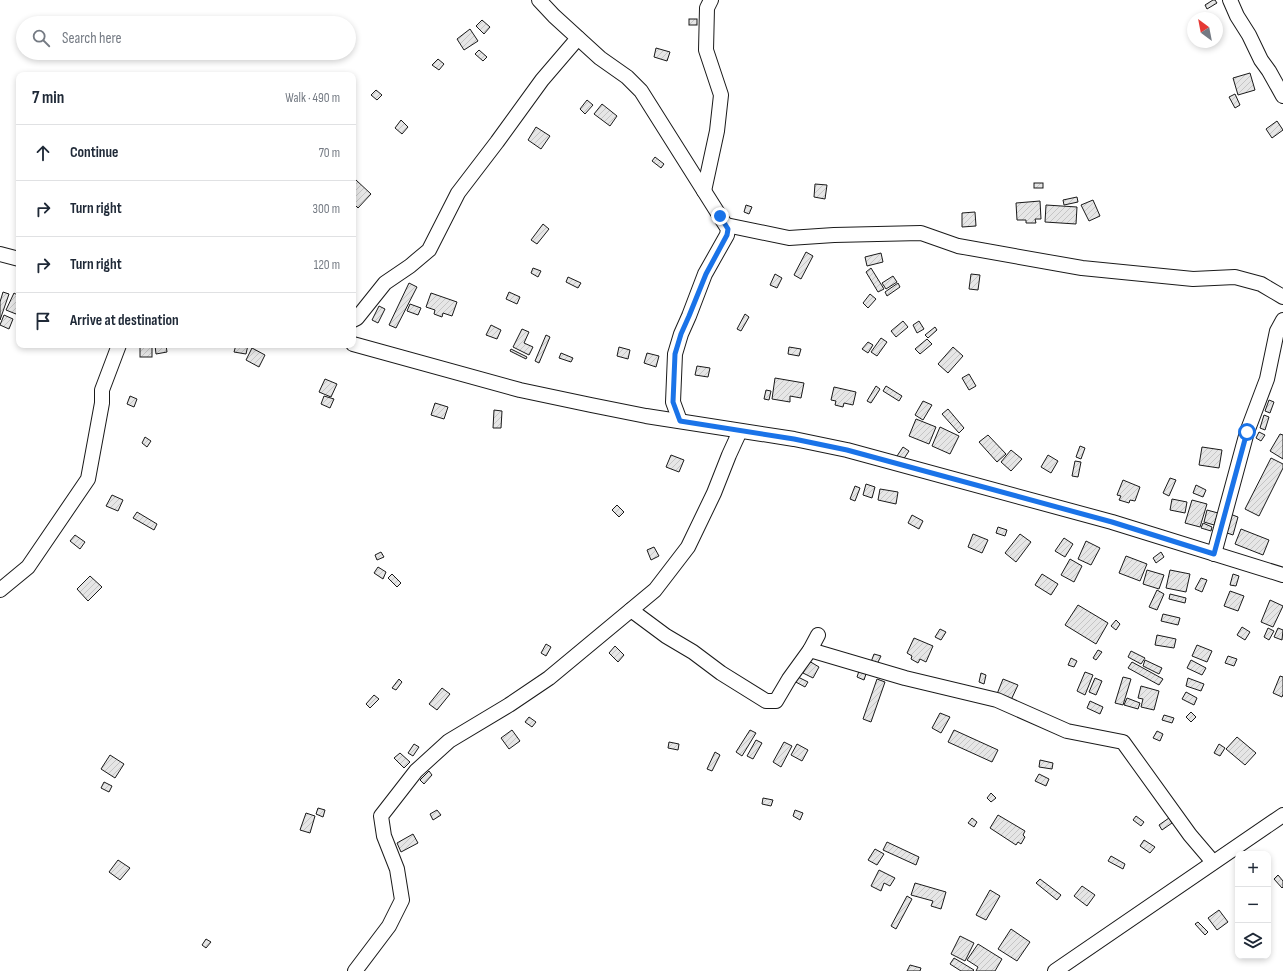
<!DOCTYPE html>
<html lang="en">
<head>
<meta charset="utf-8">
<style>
	body { margin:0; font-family:"Sofia Sans Condensed",sans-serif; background:#f2f2f3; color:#1f2937 }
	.controls { position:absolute; right:12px; bottom:12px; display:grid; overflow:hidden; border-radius:8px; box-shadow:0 2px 6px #0003 }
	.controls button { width:36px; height:36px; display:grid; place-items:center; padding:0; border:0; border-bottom:1px solid #e0e1e3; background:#fff; color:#1f2937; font:20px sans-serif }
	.compass { position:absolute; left:1187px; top:12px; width:36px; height:36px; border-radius:50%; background:#fff; box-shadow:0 2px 6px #0003; rotate:328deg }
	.stop { position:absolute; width:12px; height:12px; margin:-9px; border:3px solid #1a73e8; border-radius:50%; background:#fff }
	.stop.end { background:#1a73e8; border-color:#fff; box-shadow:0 1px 4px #0008 }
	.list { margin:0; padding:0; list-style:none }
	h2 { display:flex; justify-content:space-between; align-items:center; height:52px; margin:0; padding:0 16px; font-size:17px }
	h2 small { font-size:13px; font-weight:400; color:#747a83 }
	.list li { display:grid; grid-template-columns:26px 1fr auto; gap:12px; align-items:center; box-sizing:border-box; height:56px; padding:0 16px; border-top:1px solid #e0e1e3 }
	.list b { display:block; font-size:15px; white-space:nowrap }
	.list em { font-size:13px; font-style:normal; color:#747a83 }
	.icon { flex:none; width:22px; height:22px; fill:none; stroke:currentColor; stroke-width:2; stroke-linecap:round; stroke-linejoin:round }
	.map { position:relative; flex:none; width:1283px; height:971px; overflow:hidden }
	.search { position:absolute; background:#fff; box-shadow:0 2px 6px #0003; left:16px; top:16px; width:340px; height:44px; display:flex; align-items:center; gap:10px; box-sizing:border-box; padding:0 14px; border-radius:22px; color:#747a83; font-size:15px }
	.panel { position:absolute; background:#fff; box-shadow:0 2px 6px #0003; left:16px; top:72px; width:340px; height:276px; border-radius:8px }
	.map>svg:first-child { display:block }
	.building { fill:url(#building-hatch); stroke:#1a1a1a }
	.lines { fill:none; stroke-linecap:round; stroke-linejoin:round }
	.minor-casing { stroke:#1a1a1a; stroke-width:16 }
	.minor { stroke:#fff; stroke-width:14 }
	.route { stroke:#1a73e8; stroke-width:5 }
</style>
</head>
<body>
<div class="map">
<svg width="1283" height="971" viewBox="0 0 1283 971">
	<defs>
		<pattern id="building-hatch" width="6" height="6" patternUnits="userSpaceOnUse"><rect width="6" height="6" fill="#e6e6e6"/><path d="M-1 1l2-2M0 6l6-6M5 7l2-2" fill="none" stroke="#c5c5c5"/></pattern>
	</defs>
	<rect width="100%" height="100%" fill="#fff"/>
	<g class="building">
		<path d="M1213 0H1215L1217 3 1207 9 1205 5Z"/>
		<rect x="689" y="19" width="8" height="6"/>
		<path d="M482 20 490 27 484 34 476 26Z"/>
		<path d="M470 29 478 41 464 50 457 39Z"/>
		<path d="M656 48 670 52 667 61 654 57Z"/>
		<path d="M479 50 487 57 483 61 475 54Z"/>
		<path d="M438 59 444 64 439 70 432 65Z"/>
		<path d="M1250 73 1255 90 1238 95 1233 78Z"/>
		<path d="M376 90 382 95 377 100 371 95Z"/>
		<path d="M1235 94 1240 105 1235 108 1229 97Z"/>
		<path d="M587 100 593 105 585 114 580 109Z"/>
		<path d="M602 104 617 116 610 126 594 114Z"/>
		<path d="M401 120 408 127 402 134 395 128Z"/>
		<path d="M1277 121 1283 130 1272 138 1266 129Z"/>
		<path d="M536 127 550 136 541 149 528 140Z"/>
		<path d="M655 157 664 164 661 168 652 161Z"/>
		<path d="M356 180 371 194 358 208 353 203V183Z"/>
		<rect x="1034" y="183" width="9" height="5"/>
		<path d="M815 184 827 185 825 199 814 197Z"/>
		<path d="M1077 197 1078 202 1064 205 1063 200Z"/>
		<path d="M1093 200 1100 216 1089 221 1081 205Z"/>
		<path d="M1040 201 1041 219H1035L1036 223H1026V220H1017L1016 203Z"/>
		<path d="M746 205 752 207 749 214 744 212Z"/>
		<path d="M1046 205 1077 207 1076 224 1045 222Z"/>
		<path d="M975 212 976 226 962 227V213Z"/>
		<path d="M543 224 549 229 537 244 531 240Z"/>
		<path d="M806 252 813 256 801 279 794 275Z"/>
		<path d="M881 253 883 262 867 266 865 257Z"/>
		<path d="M533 268 541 271 538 277 531 273Z"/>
		<path d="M871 268 884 289 878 292 866 272Z"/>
		<path d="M775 274 782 278 777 288 770 285Z"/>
		<path d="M971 274 980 275 978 290 969 289Z"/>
		<path d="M893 276 897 282 886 289 882 283Z"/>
		<path d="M568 277 581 283 578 288 566 282Z"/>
		<path d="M409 283 417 287 396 328 389 325Z"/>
		<path d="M898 283 900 287 887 296 885 292Z"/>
		<path d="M3 292 9 294 0 320V302Z"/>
		<path d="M509 292 520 297 517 304 506 299Z"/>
		<path d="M14 293 19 296V308L16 314 6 310Z"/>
		<path d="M431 293 457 302 452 316 443 313 442 317 434 314 435 310 426 307Z"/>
		<path d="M870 294 876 299 868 308 863 303Z"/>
		<path d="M410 304 421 308 418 315 407 311Z"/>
		<path d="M379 306 385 309 378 323 372 320Z"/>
		<path d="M745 314 749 317 741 331 737 329Z"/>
		<path d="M4 315 13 319 9 329 0 325Z"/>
		<path d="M903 321 908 327 896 337 891 331Z"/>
		<path d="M919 321 924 329 917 333 913 325Z"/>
		<path d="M491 325 501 330 497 339 486 335Z"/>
		<path d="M935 327 937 330 928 338 925 335Z"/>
		<path d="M522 329 529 332 524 343 533 347 529 355 513 347Z"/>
		<path d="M546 335 550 337 539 363 535 361Z"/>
		<path d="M881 338 887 342 877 356 871 352Z"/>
		<path d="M927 339 932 344 920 354 915 349Z"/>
		<path d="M868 342 873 345 868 353 862 349Z"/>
		<rect x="140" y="345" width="12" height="12"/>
		<path d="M155 345H166L167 352 156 354Z"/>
		<path d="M236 345H248L246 354 234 352Z"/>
		<path d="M619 347 630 350 628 359 617 356Z"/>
		<path d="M789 347 801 349 799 356 788 354Z"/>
		<path d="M953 347 963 356 948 373 938 364Z"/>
		<path d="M252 348 265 355 259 367 246 360Z"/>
		<path d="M511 349 527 357 526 359 510 351Z"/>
		<path d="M561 353 573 358 571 362 559 358Z"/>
		<path d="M647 353 659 356 656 367 644 363Z"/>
		<path d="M697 366 710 368 708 377 695 375Z"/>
		<path d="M969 374 976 386 969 390 962 378Z"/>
		<path d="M775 378 804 383 801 398 790 396V402L772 399Z"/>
		<path d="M325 379 337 384 331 397 319 392Z"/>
		<path d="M876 386 880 389 871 403 867 401Z"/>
		<path d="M886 386 902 396 899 401 883 391Z"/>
		<path d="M834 387 856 392 853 405 844 403 843 407 835 405 836 401 831 400Z"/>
		<path d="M766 390 771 391 769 400 764 399Z"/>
		<path d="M130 396 137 399 134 407 127 404Z"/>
		<path d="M324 396 334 399 330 408 321 404Z"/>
		<path d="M1269 400 1274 402 1270 413 1265 411Z"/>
		<path d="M923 401 932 405 923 420 915 415Z"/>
		<path d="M435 403 448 407 444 419 431 415Z"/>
		<path d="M948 409 964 428 959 433 942 414Z"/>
		<path d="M494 410 502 411 501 428H493Z"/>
		<path d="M1264 415 1269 417 1265 430 1260 428Z"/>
		<path d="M916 419 936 427 929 444 909 436Z"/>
		<path d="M940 427 959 436 950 454 932 446Z"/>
		<path d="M1259 432 1265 435 1261 441 1256 438Z"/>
		<path d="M1280 434 1283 435V459L1270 451Z"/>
		<path d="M988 435 1006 454 997 462 979 442Z"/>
		<path d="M145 437 151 441 147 447 142 443Z"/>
		<path d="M1080 446 1085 448 1081 459 1076 457Z"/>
		<path d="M903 447 909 451 903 460 897 456Z"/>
		<path d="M1202 447 1222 450 1219 468 1199 465Z"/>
		<path d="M1011 450 1022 459 1011 471 1001 462Z"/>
		<path d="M671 455 684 460 679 472 666 467Z"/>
		<path d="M1048 455 1058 461 1051 473 1041 467Z"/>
		<path d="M1271 458 1283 464V468L1259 516 1245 509Z"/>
		<path d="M1075 461 1081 462 1078 477 1072 476Z"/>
		<path d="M1170 478 1176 480 1169 496 1163 493Z"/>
		<path d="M1123 480 1140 487 1135 501 1130 500 1129 503 1119 500 1121 496 1117 495Z"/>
		<path d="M866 484 875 487 872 498 863 495Z"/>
		<path d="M1196 485 1206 490 1203 497 1193 493Z"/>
		<path d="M855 486 860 488 855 501 850 499Z"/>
		<path d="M880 489 898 492 896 504 878 500Z"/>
		<path d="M112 495 123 500 118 511 106 506Z"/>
		<path d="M1172 499 1187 502 1185 513 1170 510Z"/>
		<path d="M1192 500 1207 504 1200 527 1185 523Z"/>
		<path d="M617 505 624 512 619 517 612 510Z"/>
		<path d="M1207 510 1218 513 1214 525 1204 522Z"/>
		<path d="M137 512 157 524 154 530 133 518Z"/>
		<path d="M1230 514 1238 517 1233 535 1224 532Z"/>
		<path d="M912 515 923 521 919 529 908 523Z"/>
		<path d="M1203 523 1212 527 1211 531 1201 528Z"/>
		<path d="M998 527 1007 530 1005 536 996 533Z"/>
		<path d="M1241 529 1269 540 1263 555 1235 544Z"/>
		<path d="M973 534 988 540 982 553 968 547Z"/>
		<path d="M1020 534 1031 542 1016 562 1005 553Z"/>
		<path d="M75 535 85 542 80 549 70 541Z"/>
		<path d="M1064 538 1073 544 1065 557 1055 551Z"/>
		<path d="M1086 541 1100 548 1091 565 1078 559Z"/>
		<path d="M654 547 659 556 651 560 647 550Z"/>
		<path d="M381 552 384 557 377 560 375 555Z"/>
		<path d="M1161 552 1164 557 1156 563 1153 558Z"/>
		<path d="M1126 556 1147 564 1140 581 1119 573Z"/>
		<path d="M1070 559 1082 566 1074 582 1061 575Z"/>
		<path d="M378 567 386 572 383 579 374 573Z"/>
		<path d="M1147 570 1164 575 1159 589 1143 584Z"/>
		<path d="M1170 570 1190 574 1186 592 1166 588Z"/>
		<path d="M392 574 401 583 397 587 388 578Z"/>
		<path d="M1042 574 1058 584 1051 595 1035 585Z"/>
		<path d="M1233 574 1239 576 1236 586 1230 585Z"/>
		<path d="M90 576 102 587 88 601 77 589Z"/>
		<path d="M1201 578 1207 580 1202 592 1195 589Z"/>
		<path d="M1157 590 1164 594 1157 610 1149 607Z"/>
		<path d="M1230 591 1244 596 1238 611 1224 606Z"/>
		<path d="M1170 594 1186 598 1185 603 1169 599Z"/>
		<path d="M1270 600 1283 606 1273 627 1261 622Z"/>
		<path d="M1078 605 1108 623 1096 644 1065 625Z"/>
		<path d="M1163 614 1180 618 1178 625 1161 621Z"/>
		<path d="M1116 620 1120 624 1116 630 1111 626Z"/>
		<path d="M1242 627 1250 632 1245 640 1237 635Z"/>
		<path d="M1268 628 1274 631 1269 640 1264 637Z"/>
		<path d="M1278 628 1283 630 1282 640 1274 637Z"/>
		<path d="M940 629 946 632 941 640 935 637Z"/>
		<path d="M1157 635 1176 639 1174 648 1155 645Z"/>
		<path d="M914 638 933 646 926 662 920 659 918 663 911 659 912 656 907 653Z"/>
		<path d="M546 644 551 647 546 656 541 653Z"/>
		<path d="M1197 645 1212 651 1207 662 1192 656Z"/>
		<path d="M615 646 624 655 618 662 609 653Z"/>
		<path d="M1098 650 1102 652 1096 660 1093 658Z"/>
		<path d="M1131 651 1145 658 1141 664 1128 657Z"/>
		<path d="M874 654 881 656 877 664 871 662Z"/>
		<path d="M1228 656 1237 659 1234 666 1225 663Z"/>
		<path d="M1071 658 1077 661 1074 667 1068 665Z"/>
		<path d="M1145 660 1162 668 1159 674 1143 666Z"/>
		<path d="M1191 660 1206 668 1202 675 1187 668Z"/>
		<path d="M809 661 819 667 813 678 803 673Z"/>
		<path d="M1132 662 1163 679 1159 685 1128 668Z"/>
		<path d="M859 671 866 674 864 680 857 677Z"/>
		<path d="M1085 672 1093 675 1085 695 1077 691Z"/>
		<path d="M981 673 986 675 984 684 979 682Z"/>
		<path d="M796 676 808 682 805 687 794 681Z"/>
		<path d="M1280 676 1283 677V694L1282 697 1273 693Z"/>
		<path d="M1123 677 1131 679 1123 705 1115 703Z"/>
		<path d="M1095 678 1102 681 1096 695 1089 692Z"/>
		<path d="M1188 678 1204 684 1201 691 1186 686Z"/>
		<path d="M399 679 402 682 396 690 392 688Z"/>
		<path d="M877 679 885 682 871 722 863 719Z"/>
		<path d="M1003 679 1018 685 1011 700 997 694Z"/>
		<path d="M1141 686 1159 691 1154 710 1141 707 1143 699 1138 698Z"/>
		<path d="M442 688 450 694 437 710 429 704Z"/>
		<path d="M1186 692 1197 698 1194 705 1182 699Z"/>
		<path d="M374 695 379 699 370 708 366 704Z"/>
		<path d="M1127 698 1140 703 1138 709 1124 705Z"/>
		<path d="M1090 701 1103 707 1100 714 1087 708Z"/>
		<path d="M1191 712 1196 717 1191 722 1186 717Z"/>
		<path d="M940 713 950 717 941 733 932 728Z"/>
		<path d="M1164 715 1174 718 1172 723 1162 720Z"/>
		<path d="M529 717 536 722 532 727 525 722Z"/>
		<path d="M512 730 520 741 509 749 501 738Z"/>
		<path d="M750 730 756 733 742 756 736 752Z"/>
		<path d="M954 730 998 750 992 762 948 742Z"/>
		<path d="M1157 731 1163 734 1160 741 1153 738Z"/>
		<path d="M1237 737 1256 753 1245 765 1226 749Z"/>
		<path d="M756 740 762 743 753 759 747 756Z"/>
		<path d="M669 742 679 744 678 750 668 748Z"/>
		<path d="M784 742 792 746 781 767 773 762Z"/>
		<path d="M414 744 419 747 413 756 408 753Z"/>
		<path d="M797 744 808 750 802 761 791 755Z"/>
		<path d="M1219 744 1225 748 1220 756 1214 753Z"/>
		<path d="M715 752 720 755 712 771 707 769Z"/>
		<path d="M400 753 410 762 404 768 394 758Z"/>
		<path d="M110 755 124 764 115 778 101 769Z"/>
		<path d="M1040 760 1053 763 1052 769 1039 767Z"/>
		<path d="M429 771 432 775 424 784 420 780Z"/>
		<path d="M1039 774 1049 779 1046 786 1035 781Z"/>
		<path d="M104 782 112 786 109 792 101 788Z"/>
		<path d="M991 793 996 798 991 802 987 798Z"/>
		<path d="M763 798 773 800 771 806 762 804Z"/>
		<path d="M318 808 325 810 323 817 316 814Z"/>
		<path d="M437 810 441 815 433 820 430 814Z"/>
		<path d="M795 810 803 813 800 820 793 816Z"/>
		<path d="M306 813 315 816 310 833 300 830Z"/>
		<path d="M998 815 1025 831 1023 835 1025 837 1021 844 1018 842 1016 845 990 828Z"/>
		<path d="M1136 816 1144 822 1141 826 1133 820Z"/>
		<path d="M972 818 977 822 974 827 968 823Z"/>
		<path d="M1169 818 1172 823 1162 830 1159 825Z"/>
		<path d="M413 834 418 843 401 852 397 843Z"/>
		<path d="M1144 840 1155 847 1150 853 1140 846Z"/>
		<path d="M887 842 919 857 916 865 883 850Z"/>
		<path d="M875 849 884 854 877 865 868 860Z"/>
		<path d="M1111 856 1125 864 1123 869 1108 861Z"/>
		<path d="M118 860 130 868 120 880 109 872Z"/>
		<path d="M879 870 895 878 890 886 884 883 881 891 871 886Z"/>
		<path d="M1278 875 1283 881V887L1282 888 1274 879Z"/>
		<path d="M1040 879 1061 895 1057 900 1036 883Z"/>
		<path d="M915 883 946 892 941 909 931 906 933 901 911 895Z"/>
		<path d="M1082 886 1095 895 1087 906 1074 896Z"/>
		<path d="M990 890 1000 896 986 920 976 915Z"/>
		<path d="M907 896 912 899 896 929 891 926Z"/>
		<path d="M1219 910 1228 922 1217 930 1208 918Z"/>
		<path d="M1198 922 1208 932 1205 935 1195 924Z"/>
		<path d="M1011 929 1030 942 1017 961 998 949Z"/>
		<path d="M960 936 974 943 965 961 951 954Z"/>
		<path d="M206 939 211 942 206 948 202 945Z"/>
		<path d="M978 944 1002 959 995 971H976L978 967 967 960Z"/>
		<path d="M954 958 974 970 973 971H961L950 964Z"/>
		<path d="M910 965 921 968 920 971H907Z"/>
	</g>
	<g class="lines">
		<g class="minor-casing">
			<g id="minor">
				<path d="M539 0 554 16 600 58 627 77 641 91 728 229 727 235 705 274 689 316 681 334 675 354 673 402 680 421"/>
				<path d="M1230 0 1237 16 1249 35 1261 60 1269 71 1283 96"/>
				<path d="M704 191 717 131 721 95 706 50 707 8 711 0"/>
				<path d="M726 225 789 238 834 235 921 233 958 246 1082 268 1193 279 1235 277 1261 284 1283 297"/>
				<path d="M0 254 19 259"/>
				<path d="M353 320 357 318 385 283 410 266 429 250 458 193 497 142 542 80 578 38"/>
				<path d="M353 344 520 390 591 405 646 416 794 439 847 450 1112 522 1283 575"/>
				<path d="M1214 554 1247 432 1267 379 1277 331 1283 320"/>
				<path d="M0 590 28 567 88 479 102 403V390L119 345"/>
				<path d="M631 610 666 636 693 652 721 673 766 701H776L789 679 810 650 818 635"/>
				<path d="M810 650 905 678 997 700 1067 731 1123 742 1190 835 1213 862"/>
				<path d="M355 971 389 926 402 900 397 869 384 836 381 816 416 771 449 741 509 705 549 678 655 590 688 547 714 493 729 455 740 431"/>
				<path d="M1055 971 1283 815"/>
			</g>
		</g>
		<use href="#minor" class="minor"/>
	</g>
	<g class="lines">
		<path class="route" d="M720 216 728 229 727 235 706 274 689 316 681 334 675 354 673 402 680 421 794 439 847 450 1112 522 1214 554 1247 432"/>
	</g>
</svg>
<div class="controls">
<button>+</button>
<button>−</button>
<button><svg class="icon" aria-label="layers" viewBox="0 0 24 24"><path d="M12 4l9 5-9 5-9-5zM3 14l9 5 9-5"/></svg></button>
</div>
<svg class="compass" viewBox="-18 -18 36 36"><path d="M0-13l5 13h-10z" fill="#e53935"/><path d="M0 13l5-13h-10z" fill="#747a83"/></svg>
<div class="stop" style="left:1247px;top:432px"></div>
<div class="stop end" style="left:720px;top:216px"></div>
<div class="search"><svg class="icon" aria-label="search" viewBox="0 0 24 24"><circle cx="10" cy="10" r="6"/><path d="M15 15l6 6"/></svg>Search here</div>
<section class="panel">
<h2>7 min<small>Walk · 490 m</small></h2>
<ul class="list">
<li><svg class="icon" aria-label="ahead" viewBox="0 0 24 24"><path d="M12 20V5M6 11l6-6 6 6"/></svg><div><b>Continue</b></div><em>70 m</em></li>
<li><svg class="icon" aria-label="right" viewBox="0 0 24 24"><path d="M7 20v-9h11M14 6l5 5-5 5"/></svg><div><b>Turn right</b></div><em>300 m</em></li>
<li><svg class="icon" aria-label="right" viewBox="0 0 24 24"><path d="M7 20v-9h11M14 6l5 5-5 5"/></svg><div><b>Turn right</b></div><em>120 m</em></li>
<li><svg class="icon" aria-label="arrive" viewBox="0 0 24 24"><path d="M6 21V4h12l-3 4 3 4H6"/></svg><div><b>Arrive at destination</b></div></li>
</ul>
</section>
</div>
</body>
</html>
